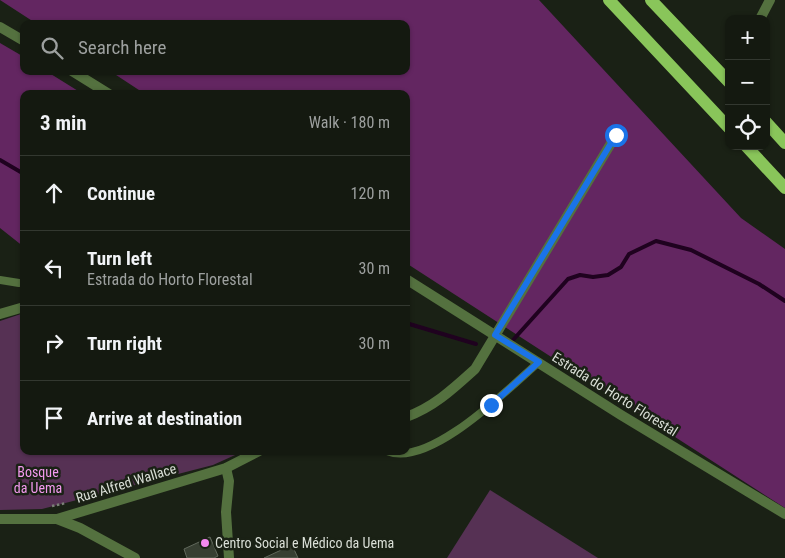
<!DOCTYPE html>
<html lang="en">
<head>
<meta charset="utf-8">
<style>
	body { margin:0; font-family:"Roboto Condensed",sans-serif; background:#1d2219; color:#f1f3f6 }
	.controls { position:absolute; right:15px; top:15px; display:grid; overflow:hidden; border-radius:10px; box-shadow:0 1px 4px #0004 }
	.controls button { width:45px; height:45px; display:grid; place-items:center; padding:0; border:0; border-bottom:1px solid #333830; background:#141910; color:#f1f3f6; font:25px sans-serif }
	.stop { position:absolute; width:15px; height:15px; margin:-11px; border:4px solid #1a73e8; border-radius:50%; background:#fff }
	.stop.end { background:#1a73e8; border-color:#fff; box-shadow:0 1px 5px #0008 }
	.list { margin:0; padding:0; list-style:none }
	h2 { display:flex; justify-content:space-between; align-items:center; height:65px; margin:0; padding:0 20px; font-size:21px }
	h2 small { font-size:16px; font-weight:400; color:#9da09f }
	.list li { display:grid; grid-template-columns:32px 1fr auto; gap:15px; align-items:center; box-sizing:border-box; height:75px; padding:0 20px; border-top:1px solid #333830 }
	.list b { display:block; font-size:19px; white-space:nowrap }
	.list p { margin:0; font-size:16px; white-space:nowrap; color:#9da09f }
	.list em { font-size:16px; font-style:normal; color:#9da09f }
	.icon { flex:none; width:28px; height:28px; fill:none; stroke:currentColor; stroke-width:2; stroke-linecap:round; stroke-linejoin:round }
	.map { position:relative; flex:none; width:785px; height:558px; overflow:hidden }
	.search { position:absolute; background:#141910; box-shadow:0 1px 4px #0004; left:20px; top:20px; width:390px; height:55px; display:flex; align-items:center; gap:12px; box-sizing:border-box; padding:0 18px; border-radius:10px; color:#9da09f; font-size:19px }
	.panel { position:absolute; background:#141910; box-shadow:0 1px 4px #0004; left:20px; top:90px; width:390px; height:365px; border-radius:10px }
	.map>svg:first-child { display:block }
	.green { fill:#563154 }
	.forest { fill:#632661 }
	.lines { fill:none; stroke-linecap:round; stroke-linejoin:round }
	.stream { stroke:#1f021f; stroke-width:4 }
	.building { fill:#373f32; stroke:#60685b }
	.path { stroke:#7b8177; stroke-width:2.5; stroke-dasharray:2.5 2.5; stroke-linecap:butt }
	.service { stroke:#54713f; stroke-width:8 }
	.minor { stroke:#54713f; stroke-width:10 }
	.tertiary { stroke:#54713f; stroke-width:10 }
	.primary { stroke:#89c55a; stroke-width:12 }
	.route { stroke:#1a73e8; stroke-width:6 }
	.poi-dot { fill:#f489f0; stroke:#1a2115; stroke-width:2 }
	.labels { text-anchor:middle; stroke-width:5; stroke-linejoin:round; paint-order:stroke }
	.street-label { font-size:14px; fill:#dadfd7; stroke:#1a2115 }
	.park-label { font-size:14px; fill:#f39aee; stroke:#1a2115 }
	.poi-label { font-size:14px; fill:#dadfd7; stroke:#1a2115; text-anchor:start }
</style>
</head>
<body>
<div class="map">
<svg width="785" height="558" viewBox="0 0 785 558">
	<rect width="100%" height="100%" fill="#1a2115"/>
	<g class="green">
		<path d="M24 313V451H244L213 465 42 509 0 510V321Z"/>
		<path d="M490 490 598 558H447Z"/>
	</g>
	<g class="forest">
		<path d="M0 0H539L741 218 785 249V508L406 263V94H145L110 71H406V24H37Z"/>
		<path d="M0 43 24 57V71H46L83 94H24V247L0 228Z"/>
	</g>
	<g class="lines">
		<g class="stream">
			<path d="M0 160 24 174"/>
			<path d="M406 323 476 344"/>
			<path d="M513 340 568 279 580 275 593 277 608 275 621 267 629 254 656 241 691 250 759 284 785 301"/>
		</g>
	</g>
	<g class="building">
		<path d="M210 537 218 556 214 558H187L184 549Z"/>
		<path d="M292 545 298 558H264Z"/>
	</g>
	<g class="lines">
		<path class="path" d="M52 506 66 503"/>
		<g class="service">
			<path d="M0 280 19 283"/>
			<path d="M387 451C429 469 509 388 539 362"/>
		</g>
		<g class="minor">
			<path d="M0 27 24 41"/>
			<path d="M72 71 109 94"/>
			<path d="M406 279 621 415 785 514"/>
			<path d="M0 314 24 307"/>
			<path d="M406 417C434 407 454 388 475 369L616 135"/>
			<path d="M226 468 229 481 226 512 229 558"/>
			<path d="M0 519H57L80 528 135 558"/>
			<path d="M57 519 226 468 259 451"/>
		</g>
		<path class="tertiary" d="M760 19 770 0"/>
		<g class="primary">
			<path d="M609 0 729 128"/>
			<path d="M651 0 729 82"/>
			<path d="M766 122 785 143"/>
			<path d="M746 146 785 188"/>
		</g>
	</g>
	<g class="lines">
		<path class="route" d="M491 405 539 362 495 335 616 135"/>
	</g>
	<circle class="poi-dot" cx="205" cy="543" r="5"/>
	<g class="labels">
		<g class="street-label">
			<text transform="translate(615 394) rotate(32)" y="5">Estrada do Horto Florestal</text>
			<text transform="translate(126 483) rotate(-17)" y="5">Rua Alfred Wallace</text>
		</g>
		<g class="park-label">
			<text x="38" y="477">Bosque<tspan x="38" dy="16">da Uema</tspan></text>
		</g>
		<g class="poi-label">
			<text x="215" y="548">Centro Social e Médico da Uema</text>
		</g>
	</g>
</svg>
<div class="controls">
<button>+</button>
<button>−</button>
<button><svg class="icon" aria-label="locate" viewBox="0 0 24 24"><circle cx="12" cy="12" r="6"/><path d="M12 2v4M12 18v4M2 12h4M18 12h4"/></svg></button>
</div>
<div class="stop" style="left:616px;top:135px"></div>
<div class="stop end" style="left:491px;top:405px"></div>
<div class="search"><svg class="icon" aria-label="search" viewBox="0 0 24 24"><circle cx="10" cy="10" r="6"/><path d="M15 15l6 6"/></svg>Search here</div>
<section class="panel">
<h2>3 min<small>Walk · 180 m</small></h2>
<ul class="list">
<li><svg class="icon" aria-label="ahead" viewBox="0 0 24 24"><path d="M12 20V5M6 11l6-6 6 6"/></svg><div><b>Continue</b></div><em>120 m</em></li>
<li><svg class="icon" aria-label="left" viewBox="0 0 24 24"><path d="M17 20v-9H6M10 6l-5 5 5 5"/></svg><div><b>Turn left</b><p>Estrada do Horto Florestal</p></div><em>30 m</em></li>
<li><svg class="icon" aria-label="right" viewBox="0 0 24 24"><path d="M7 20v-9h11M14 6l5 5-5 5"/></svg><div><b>Turn right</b></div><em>30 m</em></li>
<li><svg class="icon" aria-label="arrive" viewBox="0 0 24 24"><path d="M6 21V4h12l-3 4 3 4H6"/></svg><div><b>Arrive at destination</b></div></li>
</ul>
</section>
</div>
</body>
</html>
